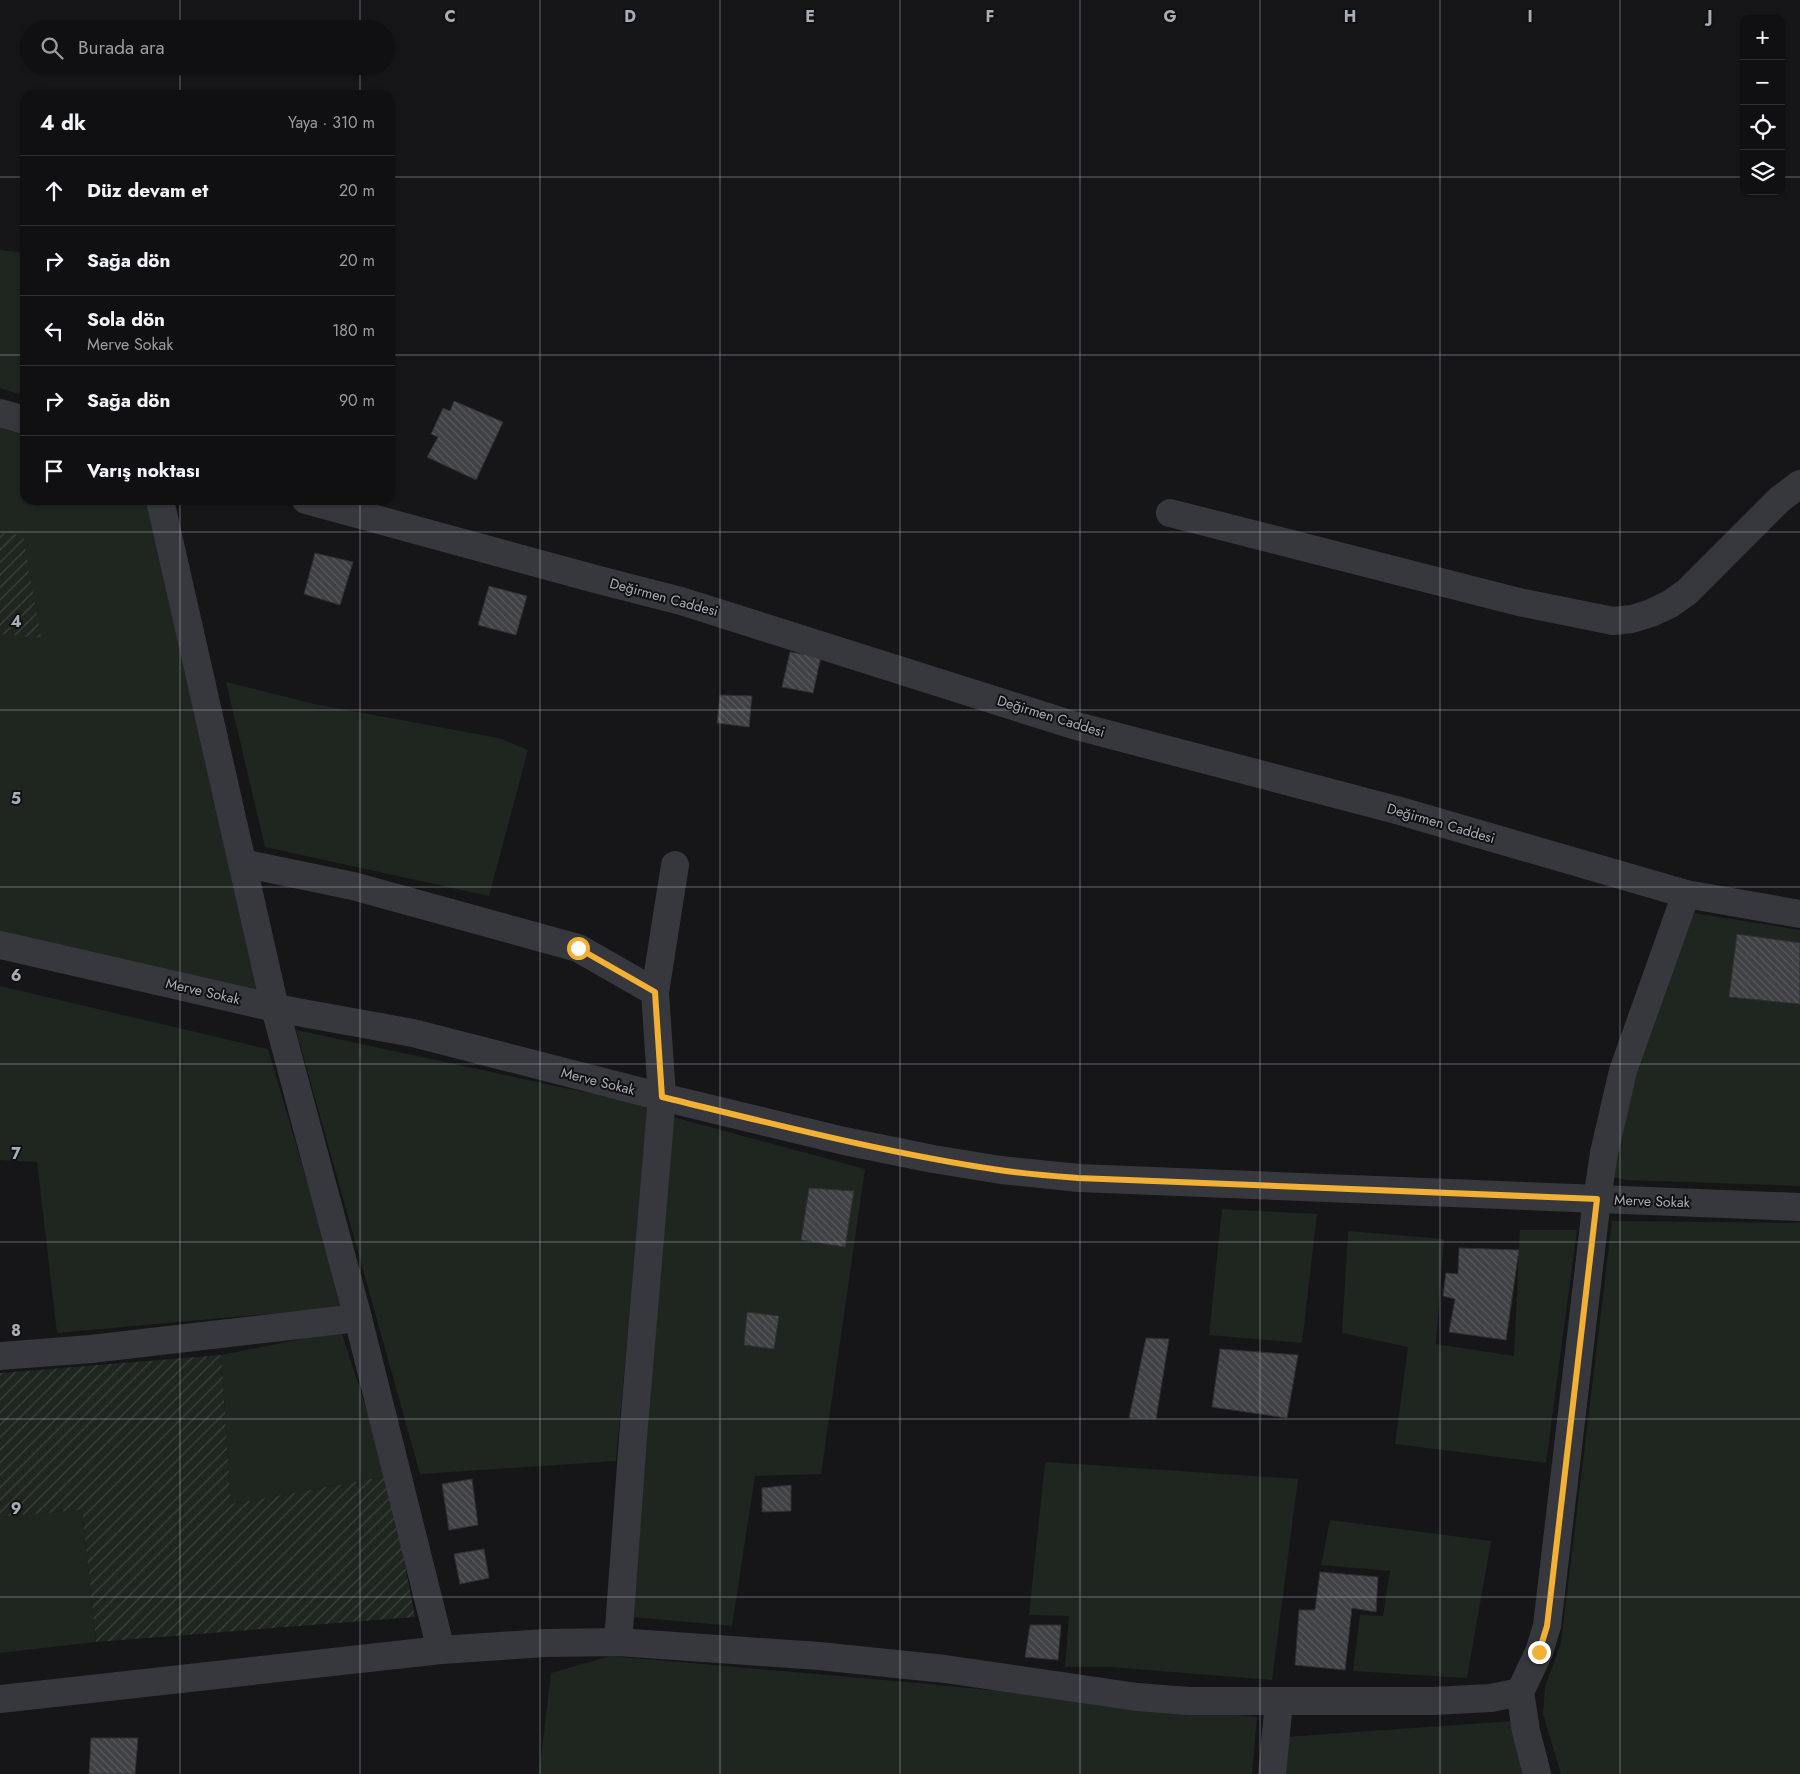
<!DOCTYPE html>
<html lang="tr">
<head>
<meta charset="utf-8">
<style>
	body { margin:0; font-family:Jost,sans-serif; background:#19191b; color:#f1f3f6 }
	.controls { position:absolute; right:15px; top:15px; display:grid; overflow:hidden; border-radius:10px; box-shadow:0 1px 4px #0004 }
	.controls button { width:45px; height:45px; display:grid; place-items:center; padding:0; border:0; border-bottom:1px solid #303032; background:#101012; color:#f1f3f6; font:25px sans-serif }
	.stop { position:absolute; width:15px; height:15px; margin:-11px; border:4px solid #f2b134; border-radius:50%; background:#fff }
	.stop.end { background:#f2b134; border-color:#fff; box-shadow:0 1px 5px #0008 }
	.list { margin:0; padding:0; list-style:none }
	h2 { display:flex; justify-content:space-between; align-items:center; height:65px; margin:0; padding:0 20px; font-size:21px }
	h2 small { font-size:16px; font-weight:400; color:#9c9d9f }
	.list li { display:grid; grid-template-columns:32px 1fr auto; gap:15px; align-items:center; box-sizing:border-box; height:70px; padding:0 20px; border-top:1px solid #303032 }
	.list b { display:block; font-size:19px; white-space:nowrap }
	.list p { margin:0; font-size:16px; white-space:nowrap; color:#9c9d9f }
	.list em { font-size:16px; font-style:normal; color:#9c9d9f }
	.icon { flex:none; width:28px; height:28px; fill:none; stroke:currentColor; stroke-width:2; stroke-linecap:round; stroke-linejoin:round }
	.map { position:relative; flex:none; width:1800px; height:1774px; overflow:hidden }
	.search { position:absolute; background:#101012; box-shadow:0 1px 4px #0004; left:20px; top:20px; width:375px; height:55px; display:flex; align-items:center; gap:12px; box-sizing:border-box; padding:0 18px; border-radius:28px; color:#9c9d9f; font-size:19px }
	.panel { position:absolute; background:#101012; box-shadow:0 1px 4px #0004; left:20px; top:90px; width:375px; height:415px; border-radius:15px }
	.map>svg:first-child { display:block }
	.grass { fill:#1e261f }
	.garden { fill:url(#garden-furrows) }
	.building { fill:url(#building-back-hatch); stroke:#303034 }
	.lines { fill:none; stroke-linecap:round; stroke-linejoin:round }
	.minor { stroke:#37383d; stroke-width:28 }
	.route { stroke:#f2b134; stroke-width:6 }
	.grid { fill:none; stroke:#a8adb8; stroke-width:1; stroke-opacity:0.55 }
	.labels { text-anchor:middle; stroke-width:4; stroke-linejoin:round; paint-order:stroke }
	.street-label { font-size:14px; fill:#a8adb8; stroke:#111113 }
	.grid-label { font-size:16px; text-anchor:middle; font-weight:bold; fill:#a8adb8; stroke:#111113; stroke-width:4; stroke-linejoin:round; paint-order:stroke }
</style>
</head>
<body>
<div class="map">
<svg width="1800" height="1774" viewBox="0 0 1800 1774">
	<defs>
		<pattern id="garden-furrows" width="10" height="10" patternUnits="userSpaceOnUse" patternTransform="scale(1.25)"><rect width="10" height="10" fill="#1e261f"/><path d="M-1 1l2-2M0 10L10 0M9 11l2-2" fill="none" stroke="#3c433d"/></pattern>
		<pattern id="building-back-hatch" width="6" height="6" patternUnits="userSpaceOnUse" patternTransform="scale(1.25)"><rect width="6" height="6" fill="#404145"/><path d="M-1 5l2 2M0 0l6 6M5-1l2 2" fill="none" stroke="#595a5e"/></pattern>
	</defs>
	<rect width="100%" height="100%" fill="#161618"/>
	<g class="grass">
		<path d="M0 250 25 253V396L0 388Z"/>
		<path d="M0 426 25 433V500H149L258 994 0 935Z"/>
		<path d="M226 682 314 704 499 738 528 750 489 896 265 847Z"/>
		<path d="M1694 913 1800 930V1186L1626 1180 1614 1177 1620 1122Z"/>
		<path d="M0 986 268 1049 344 1307 57 1333 37 1162 0 1160Z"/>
		<path d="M296 1030 649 1106 616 1461 420 1474Z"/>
		<path d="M673 1117 865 1169 821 1474 755 1476 732 1626 632 1617Z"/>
		<path d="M1222 1209 1317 1214 1302 1343 1209 1335Z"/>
		<path d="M1612 1221 1800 1223V1774H1561L1543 1714 1545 1687 1561 1643Z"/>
		<path d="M1520 1230H1577L1546 1463 1395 1444 1408 1347 1342 1333 1348 1231 1444 1239 1436 1344 1514 1356Z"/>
		<path d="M341 1331 388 1476 231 1504 221 1355Z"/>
		<path d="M1045 1462 1298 1479 1272 1680 1110 1667H1065L1069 1616 1029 1615Z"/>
		<path d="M82 1510 96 1642 0 1653V1517Z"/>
		<path d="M1330 1520 1491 1541 1467 1678 1353 1671 1360 1615 1383 1616 1390 1571 1321 1565Z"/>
		<path d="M610 1656 918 1683 1257 1717 1252 1774H539L551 1673Z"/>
		<path d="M1513 1721 1526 1774H1282L1285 1737Z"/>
	</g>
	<g class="garden">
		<path d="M0 533 23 535 41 638 0 634Z"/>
		<path d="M221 1355 231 1504 388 1476 415 1617 96 1642 82 1510 0 1517V1373Z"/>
	</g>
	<g class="building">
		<path d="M454 401 503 422 476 480 427 457 438 437 431 434 443 408 450 411Z"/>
		<path d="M315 553 353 562 340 605 304 594Z"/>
		<path d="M489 586 527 596 516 635 478 625Z"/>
		<path d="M790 652 821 657 813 693 782 687Z"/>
		<path d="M720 695 752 696 749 727 717 723Z"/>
		<path d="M1737 934 1800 943V1004L1729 997Z"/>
		<path d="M809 1188 854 1191 845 1247 801 1240Z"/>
		<path d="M1459 1248 1519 1250 1506 1340 1449 1332 1455 1299 1443 1296 1446 1273 1458 1274Z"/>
		<path d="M747 1312 779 1316 774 1349 744 1345Z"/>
		<path d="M1146 1338 1169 1339 1156 1419 1129 1418Z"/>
		<path d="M1220 1349 1298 1355 1287 1418 1212 1407Z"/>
		<path d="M472 1479 478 1525 449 1530 442 1484Z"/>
		<path d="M791 1485V1511L762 1512V1488Z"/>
		<path d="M484 1549 489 1578 460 1584 454 1554Z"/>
		<path d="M1320 1572 1378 1577 1376 1612 1352 1608 1345 1670 1295 1665 1299 1610H1315Z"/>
		<path d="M1030 1625H1061L1058 1660 1025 1657Z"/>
		<path d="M91 1738H138L135 1774H89Z"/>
	</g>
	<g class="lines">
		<g class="minor">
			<path d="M0 413 25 420"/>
			<path d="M160 500 275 1008 358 1318 441 1650"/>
			<path d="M306 500 599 580 681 601 1073 725 1400 811 1686 894 1800 914"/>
			<path d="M1170 513 1519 602 1613 621 1632 619 1651 613 1670 604 1687 592 1780 499 1800 484"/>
			<path d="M242 863 353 886 578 948 655 992"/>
			<path d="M0 945 275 1008 413 1033 662 1097 844 1141 933 1159 1001 1170 1079 1178 1800 1207"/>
			<path d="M0 1356 91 1349 358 1318"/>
			<path d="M618 1642 633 1438 662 1097 655 992 675 865"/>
			<path d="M0 1699 441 1650 545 1643 618 1642 819 1656 945 1669 1137 1697 1189 1701H1433L1491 1698 1520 1692"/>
			<path d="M1272 1774 1279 1702"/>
			<path d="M1537 1774 1526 1731 1520 1692 1539 1652 1547 1626 1597 1199 1604 1153 1623 1071 1686 894"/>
		</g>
	</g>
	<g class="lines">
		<path class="route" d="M578 948 655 992 662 1097C774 1124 885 1153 999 1170 1025 1174 1052 1176 1078 1178L1597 1199 1547 1626 1539 1652"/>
	</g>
	<path class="grid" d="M180 0V29M360 0V29M540 0V1774M720 0V1774M900 0V1774M1080 0V1774M1260 0V1774M1440 0V1774M1620 0V1774M180 66V95M360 66V95M0 177H25M390 177H1744M1781 177H1800M0 355H25M390 355H1800M180 500V1774M360 500V1774M0 532H1800M0 710H1800M0 887H1800M0 1064H1800M0 1242H1800M0 1419H1800M0 1597H1800"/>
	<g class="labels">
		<g class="street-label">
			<text transform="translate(664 597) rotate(15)" y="5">Değirmen Caddesi</text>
			<text transform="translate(1051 716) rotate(17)" y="5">Değirmen Caddesi</text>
			<text transform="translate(1441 823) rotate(16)" y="5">Değirmen Caddesi</text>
			<text transform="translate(203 991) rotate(13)" y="5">Merve Sokak</text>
			<text transform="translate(598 1081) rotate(14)" y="5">Merve Sokak</text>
			<text transform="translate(1652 1201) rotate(2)" y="5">Merve Sokak</text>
		</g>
	</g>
	<g class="grid-label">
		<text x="450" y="22">C</text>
		<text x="630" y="22">D</text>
		<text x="810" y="22">E</text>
		<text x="990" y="22">F</text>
		<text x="1170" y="22">G</text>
		<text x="1350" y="22">H</text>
		<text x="1530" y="22">I</text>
		<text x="1710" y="22">J</text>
		<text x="16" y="627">4</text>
		<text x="16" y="804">5</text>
		<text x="16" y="981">6</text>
		<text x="16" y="1159">7</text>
		<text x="16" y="1336">8</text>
		<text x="16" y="1514">9</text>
	</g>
</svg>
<div class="controls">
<button>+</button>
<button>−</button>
<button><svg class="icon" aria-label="locate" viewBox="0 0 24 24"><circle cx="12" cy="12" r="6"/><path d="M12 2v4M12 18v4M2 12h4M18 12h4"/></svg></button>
<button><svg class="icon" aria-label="layers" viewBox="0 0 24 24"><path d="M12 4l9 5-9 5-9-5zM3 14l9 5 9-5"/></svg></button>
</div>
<div class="stop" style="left:578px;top:948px"></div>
<div class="stop end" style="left:1539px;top:1652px"></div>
<div class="search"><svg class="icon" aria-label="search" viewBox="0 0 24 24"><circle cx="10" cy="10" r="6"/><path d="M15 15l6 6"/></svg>Burada ara</div>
<section class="panel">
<h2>4 dk<small>Yaya · 310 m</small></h2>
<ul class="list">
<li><svg class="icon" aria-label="ahead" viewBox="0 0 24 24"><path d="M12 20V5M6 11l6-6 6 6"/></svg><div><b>Düz devam et</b></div><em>20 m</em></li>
<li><svg class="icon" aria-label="right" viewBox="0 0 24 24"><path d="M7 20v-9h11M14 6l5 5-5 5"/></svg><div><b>Sağa dön</b></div><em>20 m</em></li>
<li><svg class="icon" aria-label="left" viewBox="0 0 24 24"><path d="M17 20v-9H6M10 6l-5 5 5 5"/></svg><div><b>Sola dön</b><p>Merve Sokak</p></div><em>180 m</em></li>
<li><svg class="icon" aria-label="right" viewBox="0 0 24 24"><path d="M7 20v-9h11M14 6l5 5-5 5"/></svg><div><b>Sağa dön</b></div><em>90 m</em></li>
<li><svg class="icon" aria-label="arrive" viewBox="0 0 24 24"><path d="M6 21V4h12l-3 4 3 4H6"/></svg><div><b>Varış noktası</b></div></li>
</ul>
</section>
</div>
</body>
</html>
